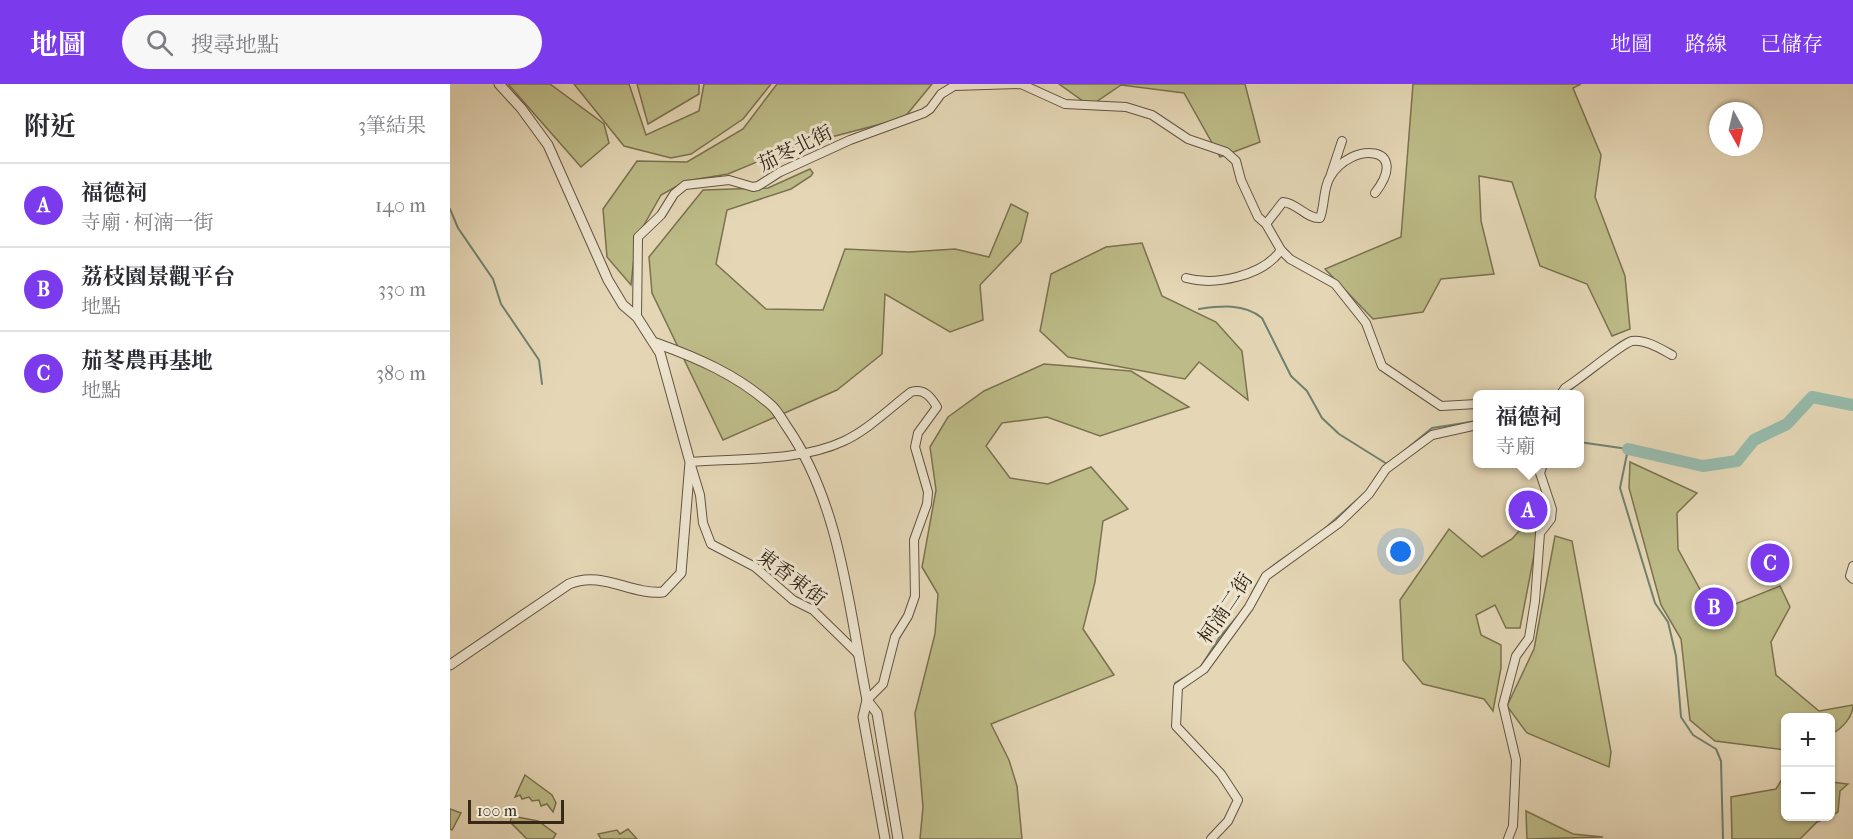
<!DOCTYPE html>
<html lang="zh-TW">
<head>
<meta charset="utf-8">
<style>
	body { margin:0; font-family:"IM FELL French Canon","Noto Serif TC",serif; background:#f7f7f7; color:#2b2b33 }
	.controls { position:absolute; right:18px; bottom:18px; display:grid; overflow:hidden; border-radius:9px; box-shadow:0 2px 4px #0004 }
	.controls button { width:54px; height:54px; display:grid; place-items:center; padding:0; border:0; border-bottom:2px solid #e1e1e2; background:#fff; color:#2b2b33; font:30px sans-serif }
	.compass { position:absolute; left:1259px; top:18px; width:54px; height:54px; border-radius:50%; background:#fff; box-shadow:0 2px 4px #0004; rotate:172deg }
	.scale { position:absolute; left:18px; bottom:15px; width:96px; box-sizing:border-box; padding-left:6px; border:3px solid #372818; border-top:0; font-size:16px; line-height:21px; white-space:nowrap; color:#372818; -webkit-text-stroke:4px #eee5d0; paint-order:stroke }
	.you { position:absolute; left:951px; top:468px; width:21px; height:21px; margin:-15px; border:4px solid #fff; border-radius:50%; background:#1a73e8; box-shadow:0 0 0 9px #1a73e833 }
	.badge { display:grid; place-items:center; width:39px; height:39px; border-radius:50%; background:#7c3aed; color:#fff; font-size:20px; font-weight:700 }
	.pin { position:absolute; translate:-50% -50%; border:3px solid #fff; box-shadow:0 2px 6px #0006 }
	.popup { position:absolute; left:1023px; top:306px; width:111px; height:78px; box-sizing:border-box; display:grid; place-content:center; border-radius:9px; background:#fff; filter:drop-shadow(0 2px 4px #0005); font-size:20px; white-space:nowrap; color:#7c7c81 }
	.popup b { font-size:22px; color:#2b2b33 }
	.popup::after { content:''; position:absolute; left:50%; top:100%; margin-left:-12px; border:12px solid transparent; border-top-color:#fff }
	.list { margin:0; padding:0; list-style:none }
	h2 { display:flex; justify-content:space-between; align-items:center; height:78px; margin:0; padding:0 24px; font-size:26px }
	h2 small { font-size:20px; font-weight:400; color:#7c7c81 }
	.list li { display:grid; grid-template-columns:39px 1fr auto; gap:18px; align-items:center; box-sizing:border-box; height:84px; padding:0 24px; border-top:2px solid #e1e1e2 }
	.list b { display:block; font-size:22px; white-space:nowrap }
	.list p { margin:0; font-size:20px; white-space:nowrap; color:#7c7c81 }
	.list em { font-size:20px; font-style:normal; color:#7c7c81 }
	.icon { flex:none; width:33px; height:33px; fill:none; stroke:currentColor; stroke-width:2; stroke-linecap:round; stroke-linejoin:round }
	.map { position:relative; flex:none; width:1403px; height:755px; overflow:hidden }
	header { display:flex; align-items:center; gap:36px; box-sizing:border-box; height:84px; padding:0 30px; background:#7c3aed; color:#fff }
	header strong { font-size:28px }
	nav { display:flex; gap:33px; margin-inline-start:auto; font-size:21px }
	.search { width:420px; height:54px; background:#f7f7f7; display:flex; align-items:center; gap:15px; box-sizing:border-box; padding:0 21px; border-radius:33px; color:#7c7c81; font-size:22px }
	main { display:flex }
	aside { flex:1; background:#fff }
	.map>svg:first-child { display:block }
	.green { fill:#bdbc88; stroke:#7a7250; stroke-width:1.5 }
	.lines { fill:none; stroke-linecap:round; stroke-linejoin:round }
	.stream { stroke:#708070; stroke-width:2 }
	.river { stroke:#96baab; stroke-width:12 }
	.minor-casing { stroke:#625440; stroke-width:10 }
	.tertiary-casing { stroke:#625440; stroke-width:11 }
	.minor { stroke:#eee5d0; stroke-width:8 }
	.tertiary { stroke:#eee5d0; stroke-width:9 }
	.labels { text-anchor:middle; stroke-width:6; stroke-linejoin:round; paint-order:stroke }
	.street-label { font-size:20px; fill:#372818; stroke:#eee5d0 }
</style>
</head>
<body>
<header>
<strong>地圖</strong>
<div class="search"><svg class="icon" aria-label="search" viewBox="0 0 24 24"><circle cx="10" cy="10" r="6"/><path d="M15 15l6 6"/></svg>搜尋地點</div>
<nav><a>地圖</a><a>路線</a><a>已儲存</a></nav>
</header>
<main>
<aside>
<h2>附近<small>3筆結果</small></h2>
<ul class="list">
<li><span class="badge">A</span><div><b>福德祠</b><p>寺廟 · 柯湳一街</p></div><em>140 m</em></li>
<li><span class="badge">B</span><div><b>荔枝園景觀平台</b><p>地點</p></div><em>330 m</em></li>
<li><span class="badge">C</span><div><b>茄苳農再基地</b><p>地點</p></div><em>380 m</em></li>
</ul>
</aside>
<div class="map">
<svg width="1403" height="755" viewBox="0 0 1403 755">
	<rect width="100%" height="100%" fill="#e5d7b6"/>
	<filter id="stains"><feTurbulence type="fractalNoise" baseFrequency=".00333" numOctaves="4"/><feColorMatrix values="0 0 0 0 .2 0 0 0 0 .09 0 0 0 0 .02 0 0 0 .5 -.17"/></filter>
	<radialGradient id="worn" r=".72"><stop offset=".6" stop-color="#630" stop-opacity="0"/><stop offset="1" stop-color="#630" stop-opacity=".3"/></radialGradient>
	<g class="green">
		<path d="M58 0H100L154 40 159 59 131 83Z"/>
		<path d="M124 0H179L196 51 249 27 254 0H321L293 35 241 70 221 74 174 62Z"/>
		<path d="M187 0H249V10L198 40Z"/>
		<path d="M327 0H482L454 34 343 63 278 90 236 97 211 111 186 155 181 201 157 173 153 125 187 77 237 78 293 45Z"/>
		<path d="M609 0H795L810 58 770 73 734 9 671 1 640 22Z"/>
		<path d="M963 0H1131L1123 4 1151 71 1145 113 1175 192 1180 245 1162 252 1137 200 1090 182 1062 98 1029 92 1031 137 1044 190 991 195 973 228 923 235 875 185 951 153Z"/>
		<path d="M360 85 363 89 361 92 341 105 277 126 266 180 316 225 373 226 395 165 459 168 505 165 539 173 561 120 578 129 571 158 530 201 533 236 500 248 435 210 432 270 387 306 273 356 202 209 199 173 253 106 318 104Z"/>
		<path d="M692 159 712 212 766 238 792 267 798 316 749 278 735 295 618 273 590 247 601 190 656 163Z"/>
		<path d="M594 280 681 287 739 323 650 352 597 333 552 339 536 362 560 394 598 400 641 383 678 425 653 437 645 498 633 545 664 591 541 640 559 676 567 702 572 755H470L473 723 465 629 485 550 488 510 472 483 486 406 480 363 498 333 534 307Z"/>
		<path d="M1180 378 1247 409 1227 429 1228 465 1263 529 1330 502 1340 523 1321 558 1326 591 1369 627 1403 621C1403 633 1392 645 1381 650L1380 634H1336L1335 666 1265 657 1240 636 1231 555 1211 521 1179 404Z"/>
		<path d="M1082 432 1091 435 1070 544H1056L1045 521 1026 531 1031 551 1051 561V584L1043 627 1034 615 973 600 953 576 950 516 999 445 1032 473 1062 455Z"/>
		<path d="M1105 452 1122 457 1161 668 1159 683 1077 649 1057 622 1084 565Z"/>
		<path d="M75 691 102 711 106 719 103 728 97 720 91 722 89 716 82 717 79 713 72 715 70 711 65 713Z"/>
		<path d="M1334 692 1336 732 1379 733 1367 738 1350 755H1282L1281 713 1326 705Z"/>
		<path d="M1381 698 1398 700 1390 707 1388 728 1381 732Z"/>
		<path d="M0 725 11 729 2 746 0 745Z"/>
		<path d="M1076 727 1123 750 1153 753 1077 755Z"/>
		<path d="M62 732 88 737 106 750 103 755H77L60 738Z"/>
		<path d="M178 745 187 755H151L148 750 167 746 170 750Z"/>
	</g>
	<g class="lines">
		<g class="stream">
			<path d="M0 125 8 144 43 195 51 220 89 276 92 300"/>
			<path d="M749 225C770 222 794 219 812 234L841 292 857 307 872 334 889 350 937 380"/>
			<path d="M1129 358 1178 365 1170 404 1205 519 1218 538 1226 572 1231 633 1243 651 1266 665 1271 677 1273 755"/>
			<path d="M954 367 982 344 1027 337"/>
			<path d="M871 448 918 406"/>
			<path d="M799 516C808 493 820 482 842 469"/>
			<path d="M750 584 769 554 787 533"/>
			<path d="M723 641 725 599 745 587"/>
		</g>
		<path class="river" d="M1178 365 1253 382 1287 377 1304 356 1337 340 1362 313 1403 321"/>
		<g class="minor-casing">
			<g id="minor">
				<path d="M881 90 892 57"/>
				<path d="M816 140 833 118C847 119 857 135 870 134 875 121 873 104 880 93 901 57 962 61 925 109"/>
				<path d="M736 194C765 202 813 192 831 166"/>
				<path d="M187 233 188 153 211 131 224 110 235 101 279 96 303 103 308 102 330 88 400 56 474 29 480 25 491 10 504 2 571 0 615 20 676 23 702 31 738 55 776 68 786 77 791 96 808 133 816 140 831 166 840 175 885 200 916 239 932 282 991 322 1027 320"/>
				<path d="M1111 310 1115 304C1129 296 1172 259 1182 257 1195 255 1211 265 1222 271"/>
				<path d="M1403 482 1400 492 1403 495"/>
				<path d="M408 570 363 526 343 516 305 483 261 460 253 439 250 411 240 378C288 374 350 378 394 357 419 345 440 324 461 308 474 304 481 313 487 323L468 349 465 363 478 408 477 420 464 456 465 512 458 532 445 553 433 600 417 616"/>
				<path d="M761 755 778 737 788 716 771 690 726 642 728 603 754 585 799 523 816 492 889 439 919 410 936 385 982 351 1027 341"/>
				<path d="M1058 755 1063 742 1066 676 1053 621 1066 572 1079 554 1085 517 1090 449 1101 435 1102 425 1090 389 1093 380"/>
			</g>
		</g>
		<g class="tertiary-casing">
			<g id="tertiary">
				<path d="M206 259C248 274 287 291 321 321 328 327 332 336 337 343 391 421 399 526 417 616L413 633 435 755"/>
				<path d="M0 581 119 500C152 486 180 511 213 508L231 489 240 378 210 269 187 233 173 221 158 196 98 61 71 24 49 0"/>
				<path d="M417 616 427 629 448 755"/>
			</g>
		</g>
		<use href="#minor" class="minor"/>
		<use href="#tertiary" class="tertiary"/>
	</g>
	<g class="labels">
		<g class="street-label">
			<text transform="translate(345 64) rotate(-26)" y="7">茄苳北街</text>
			<text transform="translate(342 493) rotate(37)" y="7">東香東街</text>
			<text transform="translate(775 524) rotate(-56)" y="7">柯湳二街</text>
		</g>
	</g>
	<rect width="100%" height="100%" filter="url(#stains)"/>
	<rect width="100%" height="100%" fill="url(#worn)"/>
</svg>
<div class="controls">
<button>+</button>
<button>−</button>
</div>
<svg class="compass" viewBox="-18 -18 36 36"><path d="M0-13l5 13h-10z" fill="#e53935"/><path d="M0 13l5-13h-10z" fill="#7c7c81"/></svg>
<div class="scale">100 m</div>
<div class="you"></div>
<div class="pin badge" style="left:1078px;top:426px">A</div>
<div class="popup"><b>福德祠</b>寺廟</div>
<div class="pin badge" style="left:1264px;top:523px">B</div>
<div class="pin badge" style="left:1320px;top:479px">C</div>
</div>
</main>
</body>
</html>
